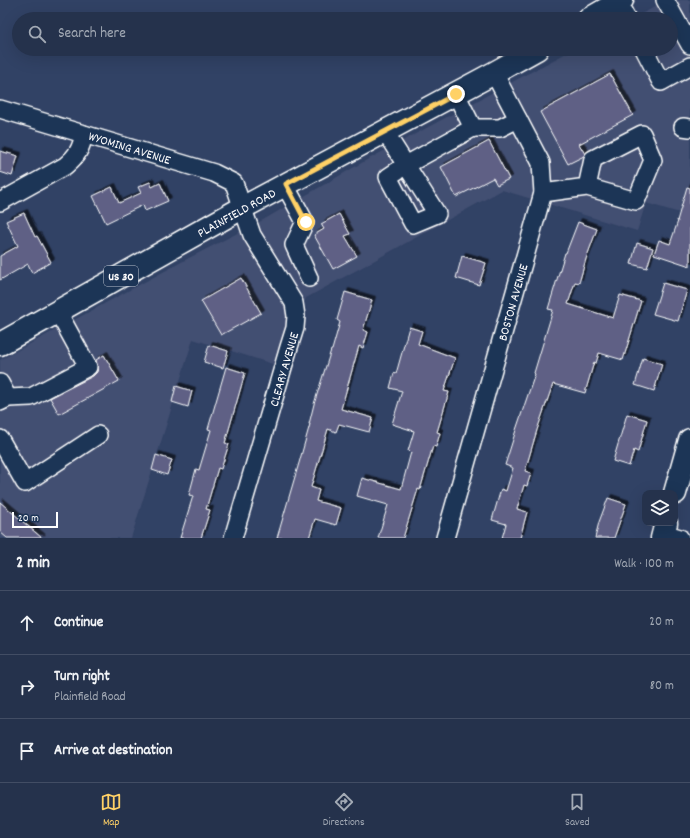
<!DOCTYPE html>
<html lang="en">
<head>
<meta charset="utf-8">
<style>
	body { margin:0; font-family:Dekko,sans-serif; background:#313e56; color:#f1f3f6 }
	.controls { position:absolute; right:12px; bottom:12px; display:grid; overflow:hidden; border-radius:8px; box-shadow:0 4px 16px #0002 }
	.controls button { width:36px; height:36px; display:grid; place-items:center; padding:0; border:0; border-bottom:1px solid #424d64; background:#25324c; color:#f1f3f6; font:20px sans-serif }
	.scale { position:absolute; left:12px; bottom:10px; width:46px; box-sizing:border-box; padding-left:4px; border:2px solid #fff; border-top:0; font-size:11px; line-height:14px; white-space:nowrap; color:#fff; -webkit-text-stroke:3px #1d3557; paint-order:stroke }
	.stop { position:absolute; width:12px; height:12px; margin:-9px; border:3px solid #ffd166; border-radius:50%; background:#fff }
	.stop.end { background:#ffd166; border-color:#fff; box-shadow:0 1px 4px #0008 }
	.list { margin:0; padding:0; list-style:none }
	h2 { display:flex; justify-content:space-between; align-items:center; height:52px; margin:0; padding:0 16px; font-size:17px }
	h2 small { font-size:13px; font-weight:400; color:#a3aab5 }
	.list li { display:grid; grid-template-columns:26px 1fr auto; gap:12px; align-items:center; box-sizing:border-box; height:64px; padding:0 16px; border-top:1px solid #424d64 }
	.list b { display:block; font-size:15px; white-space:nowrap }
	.list p { margin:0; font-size:13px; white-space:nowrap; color:#a3aab5 }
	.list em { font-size:13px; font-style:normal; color:#a3aab5 }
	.icon { flex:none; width:22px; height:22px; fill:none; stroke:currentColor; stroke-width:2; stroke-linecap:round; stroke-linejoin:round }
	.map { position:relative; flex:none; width:690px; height:538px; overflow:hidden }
	.search { position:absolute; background:#25324c; box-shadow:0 4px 16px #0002; left:12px; right:12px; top:12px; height:44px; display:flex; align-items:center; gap:10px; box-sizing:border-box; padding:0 14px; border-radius:22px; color:#a3aab5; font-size:15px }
	.sheet { height:244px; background:#25324c }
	nav { display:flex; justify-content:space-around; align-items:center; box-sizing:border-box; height:56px; border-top:1px solid #424d64; background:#25324c; font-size:11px; color:#a3aab5 }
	nav a { display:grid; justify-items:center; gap:2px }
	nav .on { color:#ffd166 }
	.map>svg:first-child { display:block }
	.built { fill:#434f72 }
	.building { fill:#5f6185; stroke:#fff; filter:url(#shadow) }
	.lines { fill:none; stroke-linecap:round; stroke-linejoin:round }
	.minor-casing { stroke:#fff; stroke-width:20 }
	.major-casing { stroke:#fff; stroke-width:25 }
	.minor { stroke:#1d3557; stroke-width:17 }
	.major { stroke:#1d3557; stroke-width:22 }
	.route { stroke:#ffd166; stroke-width:5 }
	.labels { text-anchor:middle; stroke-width:3; stroke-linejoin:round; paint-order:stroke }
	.shield { fill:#1d3557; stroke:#bbc2cd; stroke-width:1 }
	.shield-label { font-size:12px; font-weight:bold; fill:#fff }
	.street-label { font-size:13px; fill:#fff; stroke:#1d3557 }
</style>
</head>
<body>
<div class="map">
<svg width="690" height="538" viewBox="0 0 690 538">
	<defs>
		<filter id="shadow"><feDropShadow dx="3.5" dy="-3.5" stdDeviation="0" flood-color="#0009"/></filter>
	</defs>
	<rect width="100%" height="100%" fill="#314265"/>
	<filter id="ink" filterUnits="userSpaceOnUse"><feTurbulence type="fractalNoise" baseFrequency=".025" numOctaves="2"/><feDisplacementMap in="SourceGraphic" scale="8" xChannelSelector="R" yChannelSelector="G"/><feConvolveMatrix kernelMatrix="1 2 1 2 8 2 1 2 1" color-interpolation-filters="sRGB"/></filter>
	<g filter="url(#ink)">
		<path class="built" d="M668 0H690V216L646 203 637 231 502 190 306 298 276 365 193 339 131 538H0V360L189 258 263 220 365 161 574 49H671V19H632Z"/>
		<g class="building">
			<path d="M610 74 633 115 579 144 585 154 584 156 568 164 540 112Z"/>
			<path d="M489 141 509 179 497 185 493 178 456 197 441 167Z"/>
			<path d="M0 151 18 156 12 176 0 172Z"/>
			<path d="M150 182 152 187 160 183 168 201 145 211 143 205 106 223 93 196 112 187 119 203 141 193 138 187Z"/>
			<path d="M687 187 690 188V266L654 254 659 240 670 244 678 221H677Z"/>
			<path d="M24 213 35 237 37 236 51 262 32 273 28 264 0 280V256L18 246 6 221Z"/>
			<path d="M339 214 350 234 345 236 357 256 333 269 314 235 324 229 321 224Z"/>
			<path d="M578 222 597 229 586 259 579 283 575 282 568 304 613 318 620 295 641 301 623 360 599 353 596 363 594 362 585 393 553 384 537 430 525 471 531 473 527 486 524 485 517 509 527 512 520 538H502L506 524 492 520 501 489 506 491 513 468 505 465 516 430 535 374 534 373 553 310 548 309 565 253H566Z"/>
			<path d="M637 243 653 248 647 268 631 264Z"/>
			<path d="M462 256 486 263 479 285 456 278Z"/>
			<path d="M241 278 261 313 221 335 201 301Z"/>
			<path d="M663 283 687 290 678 321 653 314Z"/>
			<path d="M345 292 372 300 363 330 368 332 363 348 359 346 341 409 373 418 369 432 339 424 336 432 328 429 311 487 319 490 316 501 341 508 336 525 315 519 309 538H277L299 463 310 424H309L314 404 331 350H332L340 322 337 320Z"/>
			<path d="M409 327 422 331 418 344 455 358 444 391 449 392 437 432 440 433 436 447 433 446 420 490 418 489 403 538H378L388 505 357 496 362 478 401 489 411 452 408 451 414 431 392 424 402 391 390 388 394 373 396 374Z"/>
			<path d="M209 345 228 351 223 368 204 362Z"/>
			<path d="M104 355 119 381 59 414 50 398 93 376 97 372 98 368 96 360Z"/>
			<path d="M643 358 662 364 654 391 635 385Z"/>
			<path d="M226 367 245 373 225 443 229 444 221 469 218 468 206 509 210 510 201 538H180L193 496 189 495 196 469 199 470 211 430 208 429Z"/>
			<path d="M176 386 192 391 188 407 172 402Z"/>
			<path d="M627 414 647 420 638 452 634 450 629 466 613 461Z"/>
			<path d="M156 455 172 460 167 475 152 470Z"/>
			<path d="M608 498 626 504 614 538H595L599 522Z"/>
			<path d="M0 502 42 538H7L0 532Z"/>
		</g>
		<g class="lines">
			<g class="minor-casing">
				<g id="minor">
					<path d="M665 0 690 45"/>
					<path d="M618 2 627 19"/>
					<path d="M644 49 661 82 690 66"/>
					<path d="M0 109 214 173 234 183 252 235 294 303 296 316 295 328 289 347 233 538"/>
					<path d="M683 127 690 128"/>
					<path d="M473 128H500L518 119"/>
					<path d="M385 132 437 214 413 224 388 177 406 165 473 128 456 94"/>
					<path d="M285 185 305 222 294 245 309 278"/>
					<path d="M543 193 587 187 636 201 653 160 642 134 593 159 587 187"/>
					<path d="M0 202 65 166C77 156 81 149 84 134"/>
					<path d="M0 383 8 398 0 402"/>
					<path d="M8 398 31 397 88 367 58 312"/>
					<path d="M0 439 25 483 98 435"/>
					<path d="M663 533 680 538"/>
					<path d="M445 538 543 193 541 163 494 73"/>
				</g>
			</g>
			<g class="major-casing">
				<g id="major">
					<path d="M589 19 622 0"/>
					<path d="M0 344 242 208 494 73 537 49"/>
					<path d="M675 493 690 440"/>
					<path d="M662 538 666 523"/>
				</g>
			</g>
			<use href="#minor" class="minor"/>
			<use href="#major" class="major"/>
		</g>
	</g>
	<g class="lines" filter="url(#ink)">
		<path class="route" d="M306 222 286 184 456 94"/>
	</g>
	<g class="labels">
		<rect class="shield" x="104" y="266" width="34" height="20" rx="3"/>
		<g class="shield-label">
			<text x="121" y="280">US 30</text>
		</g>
		<g class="street-label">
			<text transform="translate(130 147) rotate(17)" y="5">WYOMING AVENUE</text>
			<text transform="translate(236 212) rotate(-29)" y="5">PLAINFIELD ROAD</text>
			<text transform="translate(512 302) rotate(-74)" y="5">BOSTON AVENUE</text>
			<text transform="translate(283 369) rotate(-74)" y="5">CLEARY AVENUE</text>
		</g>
	</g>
</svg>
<div class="controls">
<button><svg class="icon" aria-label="layers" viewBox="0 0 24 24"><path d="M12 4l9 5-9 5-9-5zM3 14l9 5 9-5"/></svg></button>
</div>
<div class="scale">20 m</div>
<div class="stop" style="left:306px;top:222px"></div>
<div class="stop end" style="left:456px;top:94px"></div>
<div class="search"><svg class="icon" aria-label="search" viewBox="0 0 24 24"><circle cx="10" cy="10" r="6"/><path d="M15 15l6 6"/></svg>Search here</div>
</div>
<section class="sheet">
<h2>2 min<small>Walk · 100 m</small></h2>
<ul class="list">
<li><svg class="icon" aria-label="ahead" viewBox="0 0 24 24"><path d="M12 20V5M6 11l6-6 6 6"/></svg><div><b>Continue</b></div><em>20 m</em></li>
<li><svg class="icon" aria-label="right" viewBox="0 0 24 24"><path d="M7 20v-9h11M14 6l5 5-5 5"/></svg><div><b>Turn right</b><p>Plainfield Road</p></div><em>80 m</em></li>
<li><svg class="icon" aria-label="arrive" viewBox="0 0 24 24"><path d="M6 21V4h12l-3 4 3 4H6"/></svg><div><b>Arrive at destination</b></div></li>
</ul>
</section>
<nav>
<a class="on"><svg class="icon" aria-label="map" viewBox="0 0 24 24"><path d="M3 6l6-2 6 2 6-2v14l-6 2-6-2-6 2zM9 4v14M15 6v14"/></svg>Map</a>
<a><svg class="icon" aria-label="directions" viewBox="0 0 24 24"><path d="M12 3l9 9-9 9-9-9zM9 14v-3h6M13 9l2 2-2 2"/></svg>Directions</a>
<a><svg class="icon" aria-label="saved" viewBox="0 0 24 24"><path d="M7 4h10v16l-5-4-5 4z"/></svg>Saved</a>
</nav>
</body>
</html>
